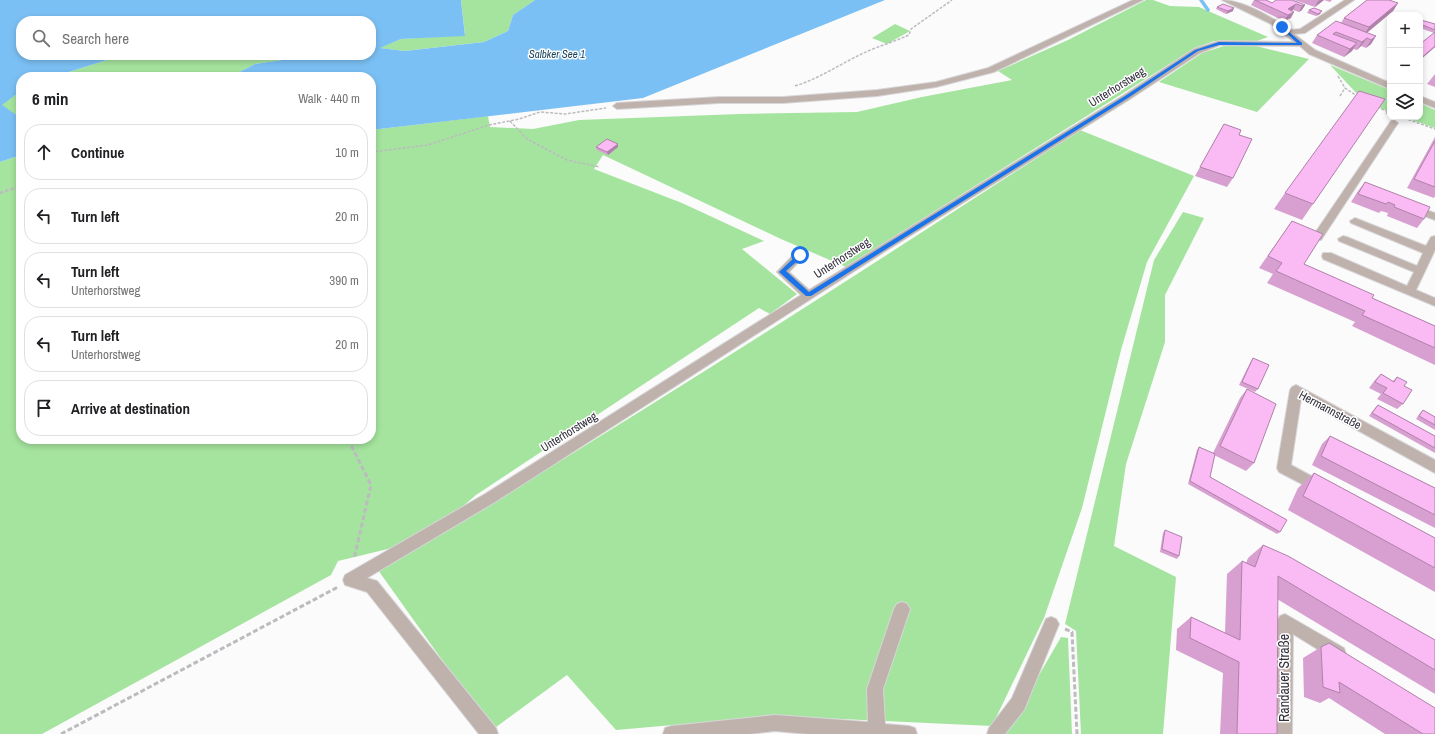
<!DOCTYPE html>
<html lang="en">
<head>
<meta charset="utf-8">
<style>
	body { margin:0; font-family:"Archivo Narrow",sans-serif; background:#f6f6f6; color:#202124 }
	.controls { position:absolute; right:12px; top:12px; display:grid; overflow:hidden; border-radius:8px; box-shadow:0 2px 6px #0003 }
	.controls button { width:36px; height:36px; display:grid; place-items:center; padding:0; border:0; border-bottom:1px solid #e0e0e0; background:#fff; color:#202124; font:20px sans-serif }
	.stop { position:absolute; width:12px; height:12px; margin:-9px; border:3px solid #1a73e8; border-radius:50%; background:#fff }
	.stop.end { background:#1a73e8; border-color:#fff; box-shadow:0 1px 4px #0008 }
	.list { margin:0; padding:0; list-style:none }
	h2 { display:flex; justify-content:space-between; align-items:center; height:52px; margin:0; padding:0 16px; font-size:17px }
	h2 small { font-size:13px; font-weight:400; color:#757577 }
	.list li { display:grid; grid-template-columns:26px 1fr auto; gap:12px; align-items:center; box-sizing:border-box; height:56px; margin:0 8px 8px; padding:0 8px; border:1px solid #e0e0e0; border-radius:16px }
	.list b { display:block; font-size:15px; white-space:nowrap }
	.list p { margin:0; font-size:13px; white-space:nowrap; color:#757577 }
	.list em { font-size:13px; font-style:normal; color:#757577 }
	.icon { flex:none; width:22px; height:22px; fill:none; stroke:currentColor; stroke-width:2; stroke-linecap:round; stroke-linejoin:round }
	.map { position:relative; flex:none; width:1435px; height:734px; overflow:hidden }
	.search { position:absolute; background:#fff; box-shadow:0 2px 6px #0003; left:16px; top:16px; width:360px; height:44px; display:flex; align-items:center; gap:10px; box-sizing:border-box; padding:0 14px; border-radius:16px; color:#757577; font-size:15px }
	.panel { position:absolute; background:#fff; box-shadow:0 2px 6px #0003; left:16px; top:72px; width:360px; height:372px; border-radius:16px }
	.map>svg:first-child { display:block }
	.green { fill:#a5e49e }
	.water { fill:#7bc0f4 }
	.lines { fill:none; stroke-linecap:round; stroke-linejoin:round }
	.stream { stroke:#7bc0f4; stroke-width:3.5 }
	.minor-casing { stroke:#d7d6d9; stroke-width:2 }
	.path-far2 { stroke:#bcbbbf; stroke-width:1.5; stroke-dasharray:3 1.5; stroke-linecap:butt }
	.path-far1 { stroke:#bcbbbf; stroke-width:2.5; stroke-dasharray:3.5 2; stroke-linecap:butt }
	.path { stroke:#bcbbbf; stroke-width:3; stroke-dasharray:5 2.5; stroke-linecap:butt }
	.minor { fill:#bfb1ab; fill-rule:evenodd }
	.wall { fill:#d7a0d1 }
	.shaded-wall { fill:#af82aa }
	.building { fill:#fabaf3; stroke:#af82aa }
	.route { fill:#1a73e8 }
	.labels { text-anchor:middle; stroke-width:3; stroke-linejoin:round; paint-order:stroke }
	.far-water-label { font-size:11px; font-style:italic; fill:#173d57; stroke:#fff }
	.street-label { font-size:12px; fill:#32303c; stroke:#fff }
	.near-street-label { font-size:14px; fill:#32303c; stroke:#fff }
</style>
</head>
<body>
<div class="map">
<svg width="1435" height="734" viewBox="0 0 1435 734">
	<rect width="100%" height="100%" fill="#fbfbfb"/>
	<g class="green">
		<path d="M461 0H535L513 15 508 31 484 42 405 51 379 48 401 39 465 35Z"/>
		<path d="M1146 0H1153L1170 6 1199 7 1268 37 1257 41H1214L1195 48 846 267 781 239 603 155 594 169 682 203 764 241 742 249 797 294 770 314 759 308 476 495 461 508 392 548 338 561 331 575 42 734H0V162L21 155V439H371V130L488 116 490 127 533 129 579 120 739 114 857 112 922 97 1012 80 998 71 1068 40Z"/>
		<path d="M895 24 910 31 887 44 872 38Z"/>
		<path d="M1227 45 1256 46 1309 59 1257 112 1159 82 1202 53Z"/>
		<path d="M123 55H316L255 64 230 77H53Z"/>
		<path d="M1330 65 1390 90V112L1370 104 1360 97Z"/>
		<path d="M21 91V118L1 105Z"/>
		<path d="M1420 103 1435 110V128L1404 117H1420Z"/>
		<path d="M1080 130 1194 176 1147 262 1121 350 1082 508 1044 618 992 726 776 716 616 730 567 675 492 730 378 570C617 431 848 280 1080 130Z"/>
		<path d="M1183 212 1204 218 1165 295V342L1126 464 1114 546 1176 577 1163 734H1081L1076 631 1065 624 1154 260Z"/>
		<path d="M1061 637 1068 638 1072 734H1005Z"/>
	</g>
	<path class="water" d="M0 0H461L465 36 401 39 380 48 405 51 484 42 508 31 513 15 535 0H885L643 98 371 130V77H230L255 64 316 55H371V21H21V55H123L53 77H21V91L2 105 21 118V155L0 162Z"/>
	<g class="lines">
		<path class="stream" d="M1201 0 1208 10"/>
		<g class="minor-casing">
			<g id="minor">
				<path d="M1133 0H1143L994 72 936 87 877 96 783 103H719L617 109 613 106 617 103 719 97H783L877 90 936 82 988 68Z"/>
				<path d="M1222 0C1242 0 1273 17 1289 30L1300 29 1345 0H1354L1305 33 1294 34 1315 50 1390 83V89L1309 54 1300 46 1220 45 1200 53 1130 99 884 252 495 502 367 578 377 581 496 728 498 734H479L367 592 345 585 343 580 345 575 485 494 801 295 777 272 796 252H804L805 255 789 272 809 290 1124 95 1194 49 1219 41 1294 42 1271 24Z"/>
				<path d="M1420 96 1435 102V108L1420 102Z"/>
				<path d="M1394 120 1398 123 1321 240H1313L1312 238 1313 236 1391 121Z"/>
				<path d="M1412 205 1435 213V220L1408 210 1407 208 1408 206Z"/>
				<path d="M1355 218 1426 246 1431 237 1435 236V250L1416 290 1435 298V306L1323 259 1322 256 1323 253H1331L1407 286 1414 272 1339 241 1338 239 1343 236 1347 237 1417 266 1423 253 1351 223 1350 221Z"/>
				<path d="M1296 385 1435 460V473L1301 399 1291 465 1326 484 1328 488 1326 492 1321 494 1279 472 1277 468 1290 390 1292 387Z"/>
				<path d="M902 602 907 604 910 609 883 689 885 724 909 726 915 728 917 734H808L775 731 749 734H663L665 728 671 726 775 715 868 722 867 689 894 609 897 604Z"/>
				<path d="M1285 614 1344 648 1346 654 1344 660 1338 662 1293 634 1292 734H1276L1277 621 1280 616Z"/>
				<path d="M1051 617 1056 619 1059 624 1024 710 1005 734H987L989 728 1012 698 1046 619Z"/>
			</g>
		</g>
		<g class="path-far2">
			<path d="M1338 76 1345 88 1357 96"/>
			<path d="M795 86C821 78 843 62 868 51 882 45 896 41 909 35L911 29 952 0"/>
			<path d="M1340 96 1345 88"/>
			<path d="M1377 107 1389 112"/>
			<path d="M1386 114 1390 107"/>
			<path d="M1404 118 1435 129"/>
			<path d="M510 121 527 139 567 160 600 167"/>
			<path d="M371 152 428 145 489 125 519 119 540 112 565 114 606 108"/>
		</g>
		<path class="path-far1" d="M0 193 21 186"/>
		<g class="path">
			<path d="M348 439 371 485 354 559"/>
			<path d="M1065 629 1072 632 1077 734"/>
			<path d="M61 734 338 587"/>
		</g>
		<use href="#minor" class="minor"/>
	</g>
	<g class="wall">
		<path d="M1254 0H1266L1272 3 1305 5 1302 10 1299 12 1293 10 1291 11V18L1284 21 1251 5Z"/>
		<path d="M1294 0H1332L1330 2 1324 0 1315 7Z"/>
		<path d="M1398 3 1393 11 1367 33 1376 36 1371 44 1366 48 1361 46 1357 50 1353 49 1352 51 1344 57 1312 43 1317 35 1341 23 1344 18Z"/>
		<path d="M1217 7 1233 11 1226 14 1216 9Z"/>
		<path d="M1309 10 1320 14 1316 16 1307 13Z"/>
		<path d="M1420 20 1435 24V47L1420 60 1434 33 1420 28Z"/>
		<path d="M1435 74V87L1427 84Z"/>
		<path d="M1224 124 1233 178 1227 187 1195 176Z"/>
		<path d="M1435 137V196L1434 198 1407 188Z"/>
		<path d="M596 147H618L608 155 597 150Z"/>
		<path d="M1365 182 1424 219 1417 228 1387 216 1388 213 1381 211 1379 213 1351 202 1358 191Z"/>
		<path d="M1285 193 1313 204 1302 220 1274 209Z"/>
		<path d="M1292 221 1304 264 1372 298 1435 326V365L1352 326 1355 322 1267 283 1273 274 1259 268Z"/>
		<path d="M1253 358 1258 389 1255 392 1239 385 1251 361Z"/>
		<path d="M1381 374 1393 381 1397 377 1404 386 1403 404 1397 409 1377 399 1381 394 1369 388 1375 380Z"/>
		<path d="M1247 389 1254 463 1246 471 1214 455 1210 477 1280 532 1277 534 1188 484 1197 450 1199 447 1213 453 1240 398Z"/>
		<path d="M1378 405 1435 436V453L1369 416 1375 408Z"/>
		<path d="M1423 410 1435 417V430L1416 419 1420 413Z"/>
		<path d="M1330 436 1435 488V528L1312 465 1322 444Z"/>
		<path d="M1314 473 1435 538V592L1288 510 1298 488Z"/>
		<path d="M1165 530 1179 556 1177 559 1160 552 1163 533Z"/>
		<path d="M1263 545 1435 640V694L1277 599V734H1220L1223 673 1176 650 1177 629 1191 617 1225 633 1227 574 1242 561 1246 563 1248 558Z"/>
		<path d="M1321 647 1435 734H1385L1329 698 1320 703 1304 697 1303 658Z"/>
	</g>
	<g class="shaded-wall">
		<path d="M1320 0H1324L1315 7 1318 1Z"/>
		<path d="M1398 3 1393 11 1364 35 1369 27Z"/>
		<path d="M1296 4 1293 10 1285 15 1288 9Z"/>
		<path d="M1305 5 1302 10 1299 12 1302 6Z"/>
		<path d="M1234 8 1233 11 1226 14 1228 11Z"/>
		<path d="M1322 11 1320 14 1316 16 1318 14Z"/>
		<path d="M1294 12 1291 18 1284 21 1288 15Z"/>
		<path d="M1376 36 1371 44 1366 48 1371 40Z"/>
		<path d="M1367 38 1361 46 1357 50 1362 42Z"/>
		<path d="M1357 43 1352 51 1344 57 1350 49Z"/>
		<path d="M1435 46V47L1420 60V59Z"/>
		<path d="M618 144V147L608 155 607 152Z"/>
	</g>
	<g class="building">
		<path d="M1255 0H1266L1272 3 1276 0H1292L1305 5 1302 6 1296 4 1288 9 1294 12 1288 15Z"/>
		<path d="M1367 0H1389L1398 3 1369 27 1344 18Z"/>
		<path d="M1223 4 1234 8 1228 11 1217 7Z"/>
		<path d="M1314 8 1322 11 1318 14 1309 10Z"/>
		<path d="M1420 20H1421L1435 24V30L1420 24Z"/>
		<path d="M1336 21 1376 36 1371 40 1367 38 1362 42 1336 32 1333 34 1357 43 1350 49 1317 35Z"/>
		<path d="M1435 32V46L1420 59V44Z"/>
		<path d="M1359 91 1385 99 1313 204 1285 193Z"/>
		<path d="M1224 124 1241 130 1239 135 1252 139 1233 178 1200 167Z"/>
		<path d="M607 139 618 144 607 152 596 147Z"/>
		<path d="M1435 141V187L1414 179Z"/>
		<path d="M1365 182 1430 207 1424 219 1394 207 1395 205 1388 202 1386 204 1358 194Z"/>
		<path d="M1292 221 1323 234 1304 264 1374 295 1372 298 1435 326V348L1362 315 1365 311 1276 271 1282 263 1268 256Z"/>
		<path d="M1253 358 1269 365 1258 389 1242 382Z"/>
		<path d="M1381 374 1394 382 1397 377 1407 382 1404 386 1412 390 1403 404 1383 393 1387 388 1375 382Z"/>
		<path d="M1247 389 1276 404 1254 463 1220 446Z"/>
		<path d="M1378 405 1435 436V448L1372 413Z"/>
		<path d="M1423 410 1435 417V425L1419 416Z"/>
		<path d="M1330 436 1435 488V515L1321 456Z"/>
		<path d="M1199 447 1215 454 1210 477 1287 520 1280 532 1190 481Z"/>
		<path d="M1314 473 1435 538V568L1303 496Z"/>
		<path d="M1165 530 1182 537 1179 556 1162 549Z"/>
		<path d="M1263 545 1288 556 1435 640V670L1278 576 1277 734H1237L1239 662 1190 638 1191 617 1240 640 1242 561 1255 567Z"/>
		<path d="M1329 643 1435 708V734H1423L1339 682 1340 693 1323 687 1321 647Z"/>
	</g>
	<path class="route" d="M1282 26 1302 43V45H1219L1198 51 1128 98 811 296H806L779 272 798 254H802V257L786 271 809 292 1125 96 1195 50 1219 42 1297 43 1281 28Z"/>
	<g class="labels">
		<g class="far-water-label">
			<text x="557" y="58">Salbker See 1</text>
		</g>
		<g class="street-label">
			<text transform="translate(1117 87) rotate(-32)" y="4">Unterhorstweg</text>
			<text transform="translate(842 258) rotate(-33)" y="4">Unterhorstweg</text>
			<text transform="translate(1330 410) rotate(28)" y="4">Hermannstraße</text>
			<text transform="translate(569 432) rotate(-32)" y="4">Unterhorstweg</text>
		</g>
		<g class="near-street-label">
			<text transform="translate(1284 678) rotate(-90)" y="5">Randauer Straße</text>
		</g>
	</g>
</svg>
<div class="controls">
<button>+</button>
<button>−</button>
<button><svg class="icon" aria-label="layers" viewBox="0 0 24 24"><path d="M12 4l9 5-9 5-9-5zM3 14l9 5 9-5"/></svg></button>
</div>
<div class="stop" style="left:800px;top:255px"></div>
<div class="stop end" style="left:1282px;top:27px"></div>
<div class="search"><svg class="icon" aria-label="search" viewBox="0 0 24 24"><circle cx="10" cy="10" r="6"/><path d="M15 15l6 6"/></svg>Search here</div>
<section class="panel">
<h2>6 min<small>Walk · 440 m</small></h2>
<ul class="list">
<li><svg class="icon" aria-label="ahead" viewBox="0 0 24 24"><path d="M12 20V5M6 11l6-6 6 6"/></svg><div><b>Continue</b></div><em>10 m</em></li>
<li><svg class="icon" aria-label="left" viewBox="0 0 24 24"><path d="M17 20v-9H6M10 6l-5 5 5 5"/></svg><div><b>Turn left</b></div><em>20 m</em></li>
<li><svg class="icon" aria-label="left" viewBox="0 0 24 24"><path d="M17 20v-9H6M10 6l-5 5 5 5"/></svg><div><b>Turn left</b><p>Unterhorstweg</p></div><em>390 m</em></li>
<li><svg class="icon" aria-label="left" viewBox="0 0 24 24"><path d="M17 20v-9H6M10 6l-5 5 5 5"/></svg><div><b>Turn left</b><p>Unterhorstweg</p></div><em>20 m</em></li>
<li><svg class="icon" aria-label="arrive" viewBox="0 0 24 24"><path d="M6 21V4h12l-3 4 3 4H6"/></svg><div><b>Arrive at destination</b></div></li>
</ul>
</section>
</div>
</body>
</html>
